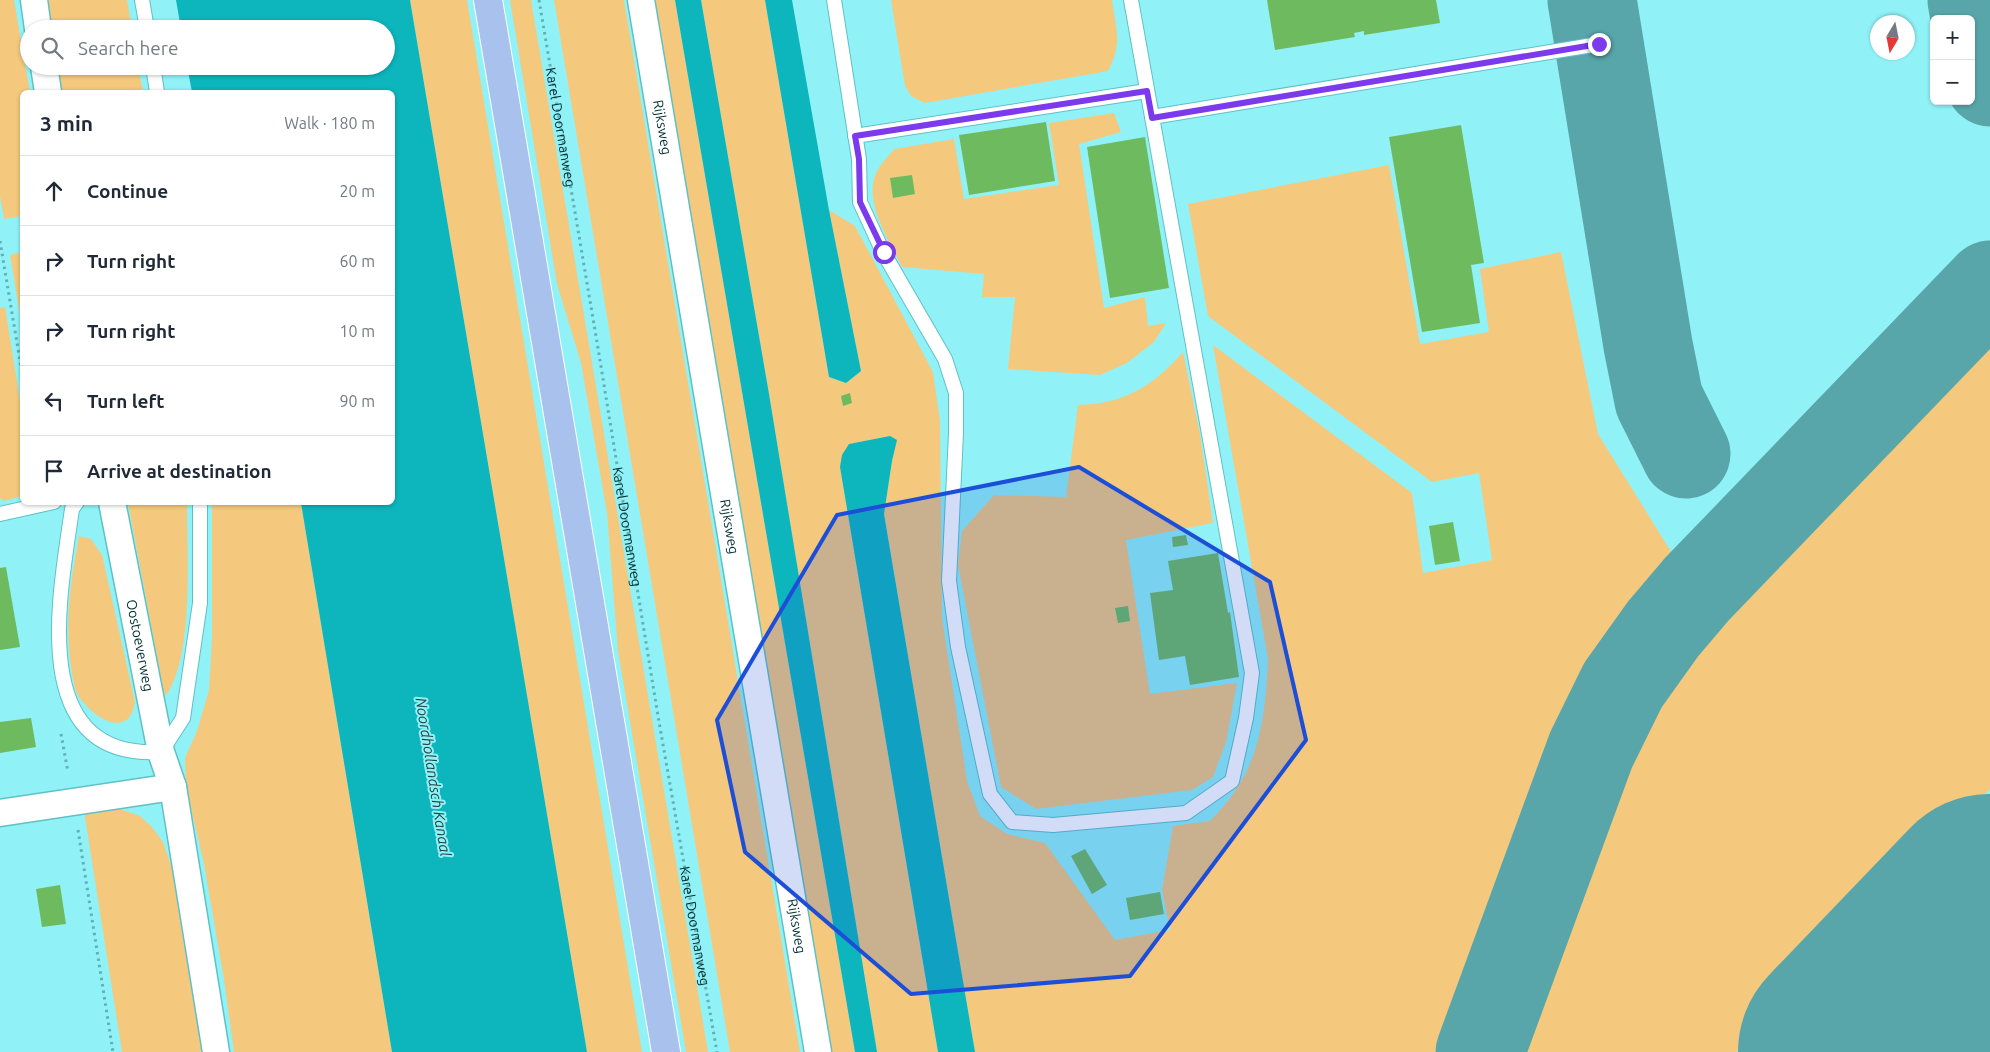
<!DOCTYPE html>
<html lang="en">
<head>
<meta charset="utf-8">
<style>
	body { margin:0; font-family:Ubuntu,sans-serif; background:#f6f6f7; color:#1f2937 }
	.controls { position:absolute; right:15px; top:15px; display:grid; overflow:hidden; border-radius:8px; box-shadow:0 1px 4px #0004 }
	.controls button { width:45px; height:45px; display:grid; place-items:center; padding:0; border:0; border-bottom:1px solid #e0e1e3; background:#fff; color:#1f2937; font:25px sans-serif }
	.compass { position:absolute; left:1870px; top:15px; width:45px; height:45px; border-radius:50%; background:#fff; box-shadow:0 1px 4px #0004; rotate:190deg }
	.stop { position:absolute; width:15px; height:15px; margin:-11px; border:4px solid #7c3aed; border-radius:50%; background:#fff }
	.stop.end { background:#7c3aed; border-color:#fff; box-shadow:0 1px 5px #0008 }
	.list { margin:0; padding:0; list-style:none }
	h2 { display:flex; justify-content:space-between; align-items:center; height:65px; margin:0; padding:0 20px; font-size:21px }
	h2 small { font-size:16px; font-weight:400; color:#747a83 }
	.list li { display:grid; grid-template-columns:32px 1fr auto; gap:15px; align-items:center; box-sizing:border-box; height:70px; padding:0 20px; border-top:1px solid #e0e1e3 }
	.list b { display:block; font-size:19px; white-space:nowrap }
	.list em { font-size:16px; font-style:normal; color:#747a83 }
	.icon { flex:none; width:28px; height:28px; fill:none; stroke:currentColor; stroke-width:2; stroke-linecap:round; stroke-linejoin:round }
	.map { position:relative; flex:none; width:1990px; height:1052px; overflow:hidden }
	.search { position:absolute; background:#fff; box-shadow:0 1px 4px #0004; left:20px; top:20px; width:375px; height:55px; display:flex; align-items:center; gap:12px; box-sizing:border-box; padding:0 18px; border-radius:28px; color:#747a83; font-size:19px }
	.panel { position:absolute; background:#fff; box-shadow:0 1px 4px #0004; left:20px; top:90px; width:375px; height:415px; border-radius:8px }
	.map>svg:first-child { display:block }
	.green { fill:#f4c97e }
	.water { fill:#0db5bd }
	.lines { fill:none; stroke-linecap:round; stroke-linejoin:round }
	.taxiway { stroke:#58a6aa; stroke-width:89 }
	.runway { stroke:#58a6aa; stroke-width:222 }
	.building { fill:#6ebb5f }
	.lane-casing { stroke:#5fc1c6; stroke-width:16 }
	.street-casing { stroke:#5fc1c6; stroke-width:29 }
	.primary-casing { stroke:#fff; stroke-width:30 }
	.path { stroke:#60b0b5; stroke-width:3; stroke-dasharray:2.5 4; stroke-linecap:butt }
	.lane { stroke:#fff; stroke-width:14 }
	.street { stroke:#fff; stroke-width:26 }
	.primary { stroke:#a8c1ed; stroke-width:28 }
	.route { stroke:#7c3aed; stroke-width:6 }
	.marked { fill:#1d4ed8; fill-opacity:0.2; stroke:#1d4ed8; stroke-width:4; stroke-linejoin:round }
	.labels { text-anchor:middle; stroke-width:4; stroke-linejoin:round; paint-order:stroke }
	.street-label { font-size:14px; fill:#012e31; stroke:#90f2f7 }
	.water-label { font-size:15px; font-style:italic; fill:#254344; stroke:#90f2f7 }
</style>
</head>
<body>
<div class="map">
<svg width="1990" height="1052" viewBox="0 0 1990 1052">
	<rect width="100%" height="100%" fill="#90f2f7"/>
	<g class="green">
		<path d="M0 0H14L30 92H22V216L4 219 0 196Z"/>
		<path d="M45 0H127L132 29H50Z"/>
		<path d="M410 0H467L642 1052H587Z"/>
		<path d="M510 0H531L708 1052H686L618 651 607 513 581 363 557 284Z"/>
		<path d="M554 0H624L800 1052H730Z"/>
		<path d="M655 0H675L855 1052H830Z"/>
		<path d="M701 0H765L829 377 846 383 861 371 829 210 855 226 933 372 940 421 942 618 967 781 980 816 1007 834 1045 843 1115 940 1170 930 1162 890 1173 826 1210 821C1219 811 1228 802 1235 791 1262 753 1266 704 1268 659L1213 345 1412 493 1423 573 1492 560 1479 473 1432 482 1208 316 1188 204 1389 165 1420 344 1489 332 1480 269 1561 252 1598 434 1680 566 1597 665 1550 772 1448 1052H975L884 514 892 461 896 440 890 436 849 444 840 467 938 1052H877L769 394Z"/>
		<path d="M891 0H1112C1116 29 1123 43 1108 71L925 103 911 96 905 86Z"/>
		<path d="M56 66H138L143 92H60Z"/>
		<path d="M1114 113 1121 132 1079 144 1104 308 1145 297 1148 326 1166 323 1154 342 1127 363 1100 375 1008 369 1015 297H982L984 274 902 267C889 240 862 200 877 171 881 163 889 156 894 149L954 139 964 199 1059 185 1049 123Z"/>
		<path d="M22 252V327L10 255Z"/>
		<path d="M5 307 22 413V496L4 501 0 498V308Z"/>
		<path d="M1990 331V789L1736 1052H1518L1555 932 1608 792 1648 703 1691 642Z"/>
		<path d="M1183 352 1200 434 1213 523 1126 540 1150 694 1237 683 1226 742 1213 777 1192 790 1036 809 1001 787 958 565 962 531 994 495 1066 497 1078 405C1125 404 1154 385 1183 352Z"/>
		<path d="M128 503H187C187 552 194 653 167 694H164Z"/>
		<path d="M212 503H301L392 1052H234L224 980 204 864 186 787 185 758 197 731 209 690 212 638Z"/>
		<path d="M79 536 91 539 102 555 135 702C134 706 133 712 130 716 116 737 79 705 75 688 63 635 69 589 79 536Z"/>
		<path d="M99 808 123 810 140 816 152 827 163 842 174 874 203 1052H122L84 811Z"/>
		<path d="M1990 1021V1052H1960Z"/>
	</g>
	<g class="water">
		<path d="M176 0H410L587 1052H392L301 503 392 502V92H192L187 66H386V29H181Z"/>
		<path d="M675 0H701L769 394 877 1052H855Z"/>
		<path d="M765 0H792L829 210 861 371 846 383 829 377Z"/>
		<path d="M890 436 897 440 892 461 884 514 975 1052H938L840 467 842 455 849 444Z"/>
	</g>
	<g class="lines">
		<g class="taxiway">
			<path d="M1592 0 1648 345 1659 400 1686 454"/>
			<path d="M1972 0 1984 70 1990 82"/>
			<path d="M1480 1052 1591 750 1623 685 1663 629 1697 589 1990 285"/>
		</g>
		<path class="runway" d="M1849 1052 1990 905"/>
	</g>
	<g class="building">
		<path d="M1267 0H1436L1440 23 1364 35V31L1354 33 1355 37 1275 50Z"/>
		<path d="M1046 122 1055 181 969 195 959 135Z"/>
		<path d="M1461 125 1484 263 1471 265 1480 323 1422 332 1389 137Z"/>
		<path d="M1145 137 1169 288 1110 298 1087 147Z"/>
		<path d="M912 175 915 194 893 198 890 178Z"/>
		<path d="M850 393 852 403 843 406 841 396Z"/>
		<path d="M1453 522 1460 561 1435 565 1429 526Z"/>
		<path d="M1186 535 1188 545 1173 547 1172 537Z"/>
		<path d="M1218 553 1228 613 1230 612 1239 677 1190 685 1185 656 1159 660 1150 593 1173 590 1168 561Z"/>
		<path d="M6 567 20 647 0 650V568Z"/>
		<path d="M1128 606 1130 621 1118 623 1115 608Z"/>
		<path d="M31 718 36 747 0 753V722Z"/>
		<path d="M1085 849 1107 885 1092 894 1071 856Z"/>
		<path d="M60 885 66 924 42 927 36 889Z"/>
		<path d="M1160 892 1164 914 1130 920 1126 898Z"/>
	</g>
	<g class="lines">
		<g class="lane-casing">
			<g id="lane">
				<path d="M142 0 147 29"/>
				<path d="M834 0 859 159 860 202 883 252 945 359 956 393V433L949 581 958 647 990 794 1012 822 1053 825 1186 813 1232 781 1246 718 1252 673 1131 0"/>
				<path d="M153 66 157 92"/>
				<path d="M1152 117 1599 44"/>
				<path d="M855 136 1147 91"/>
				<path d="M77 502 72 509C60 594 25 760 161 752L183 718 200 603V502"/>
				<path d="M0 514 54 502"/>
			</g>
		</g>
		<g class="street-casing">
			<g id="street">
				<path d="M34 0 38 29"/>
				<path id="s2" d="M641 0 818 1052"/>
				<path d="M44 66 48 92"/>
				<path id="s3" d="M112 502 161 752 173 787 216 1052"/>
				<path d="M0 813 173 787"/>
			</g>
		</g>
		<g class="primary-casing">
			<path id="primary" d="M488 0 666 1052"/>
		</g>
		<g class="path">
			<path id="s1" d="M539 0 597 342 658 716 717 1052"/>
			<path d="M0 241 22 373"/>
			<path d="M61 734 68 772"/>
			<path d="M78 830 113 1052"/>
		</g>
		<use href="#lane" class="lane"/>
		<use href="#street" class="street"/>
		<use href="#primary" class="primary"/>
	</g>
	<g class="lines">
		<path class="route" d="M884 252 860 202 859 159 855 136 1147 91 1152 118 1599 44"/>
	</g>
	<path class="marked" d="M1079 467 1270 582 1306 740 1130 976 911 994 745 852 717 720 837 515Z"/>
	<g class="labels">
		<g class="street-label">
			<text dy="5" stroke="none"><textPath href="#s1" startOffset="129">Karel Doormanweg</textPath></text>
			<text dy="5" stroke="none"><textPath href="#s2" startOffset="129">Rijksweg</textPath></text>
			<text dy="5" stroke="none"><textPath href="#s1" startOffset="534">Karel Doormanweg</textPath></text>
			<text dy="5" stroke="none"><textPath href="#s2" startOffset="534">Rijksweg</textPath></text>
			<text dy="5" stroke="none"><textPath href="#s3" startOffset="146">Oostoeverweg</textPath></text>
			<text dy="5" stroke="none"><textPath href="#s1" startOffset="939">Karel Doormanweg</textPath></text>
			<text dy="5" stroke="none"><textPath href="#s2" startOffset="939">Rijksweg</textPath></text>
		</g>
		<g class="water-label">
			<text transform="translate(433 777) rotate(81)" y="5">Noordhollandsch Kanaal</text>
		</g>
	</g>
</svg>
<div class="controls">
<button>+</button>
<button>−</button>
</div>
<svg class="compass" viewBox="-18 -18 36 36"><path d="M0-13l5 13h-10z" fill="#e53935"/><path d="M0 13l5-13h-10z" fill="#747a83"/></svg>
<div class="stop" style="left:884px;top:252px"></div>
<div class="stop end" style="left:1599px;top:44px"></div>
<div class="search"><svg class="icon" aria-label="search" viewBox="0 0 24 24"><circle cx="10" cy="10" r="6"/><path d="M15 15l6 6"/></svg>Search here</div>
<section class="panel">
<h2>3 min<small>Walk · 180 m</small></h2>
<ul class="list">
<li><svg class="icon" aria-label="ahead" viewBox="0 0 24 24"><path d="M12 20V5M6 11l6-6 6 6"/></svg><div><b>Continue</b></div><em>20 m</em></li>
<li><svg class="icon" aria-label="right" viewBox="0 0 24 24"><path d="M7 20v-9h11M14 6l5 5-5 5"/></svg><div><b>Turn right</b></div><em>60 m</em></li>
<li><svg class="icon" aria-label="right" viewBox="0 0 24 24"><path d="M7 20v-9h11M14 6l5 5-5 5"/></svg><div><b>Turn right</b></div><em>10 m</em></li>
<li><svg class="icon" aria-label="left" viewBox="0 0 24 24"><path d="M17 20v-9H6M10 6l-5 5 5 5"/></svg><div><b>Turn left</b></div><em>90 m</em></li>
<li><svg class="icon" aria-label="arrive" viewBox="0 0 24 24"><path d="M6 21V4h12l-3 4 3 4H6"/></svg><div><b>Arrive at destination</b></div></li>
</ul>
</section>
</div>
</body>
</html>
